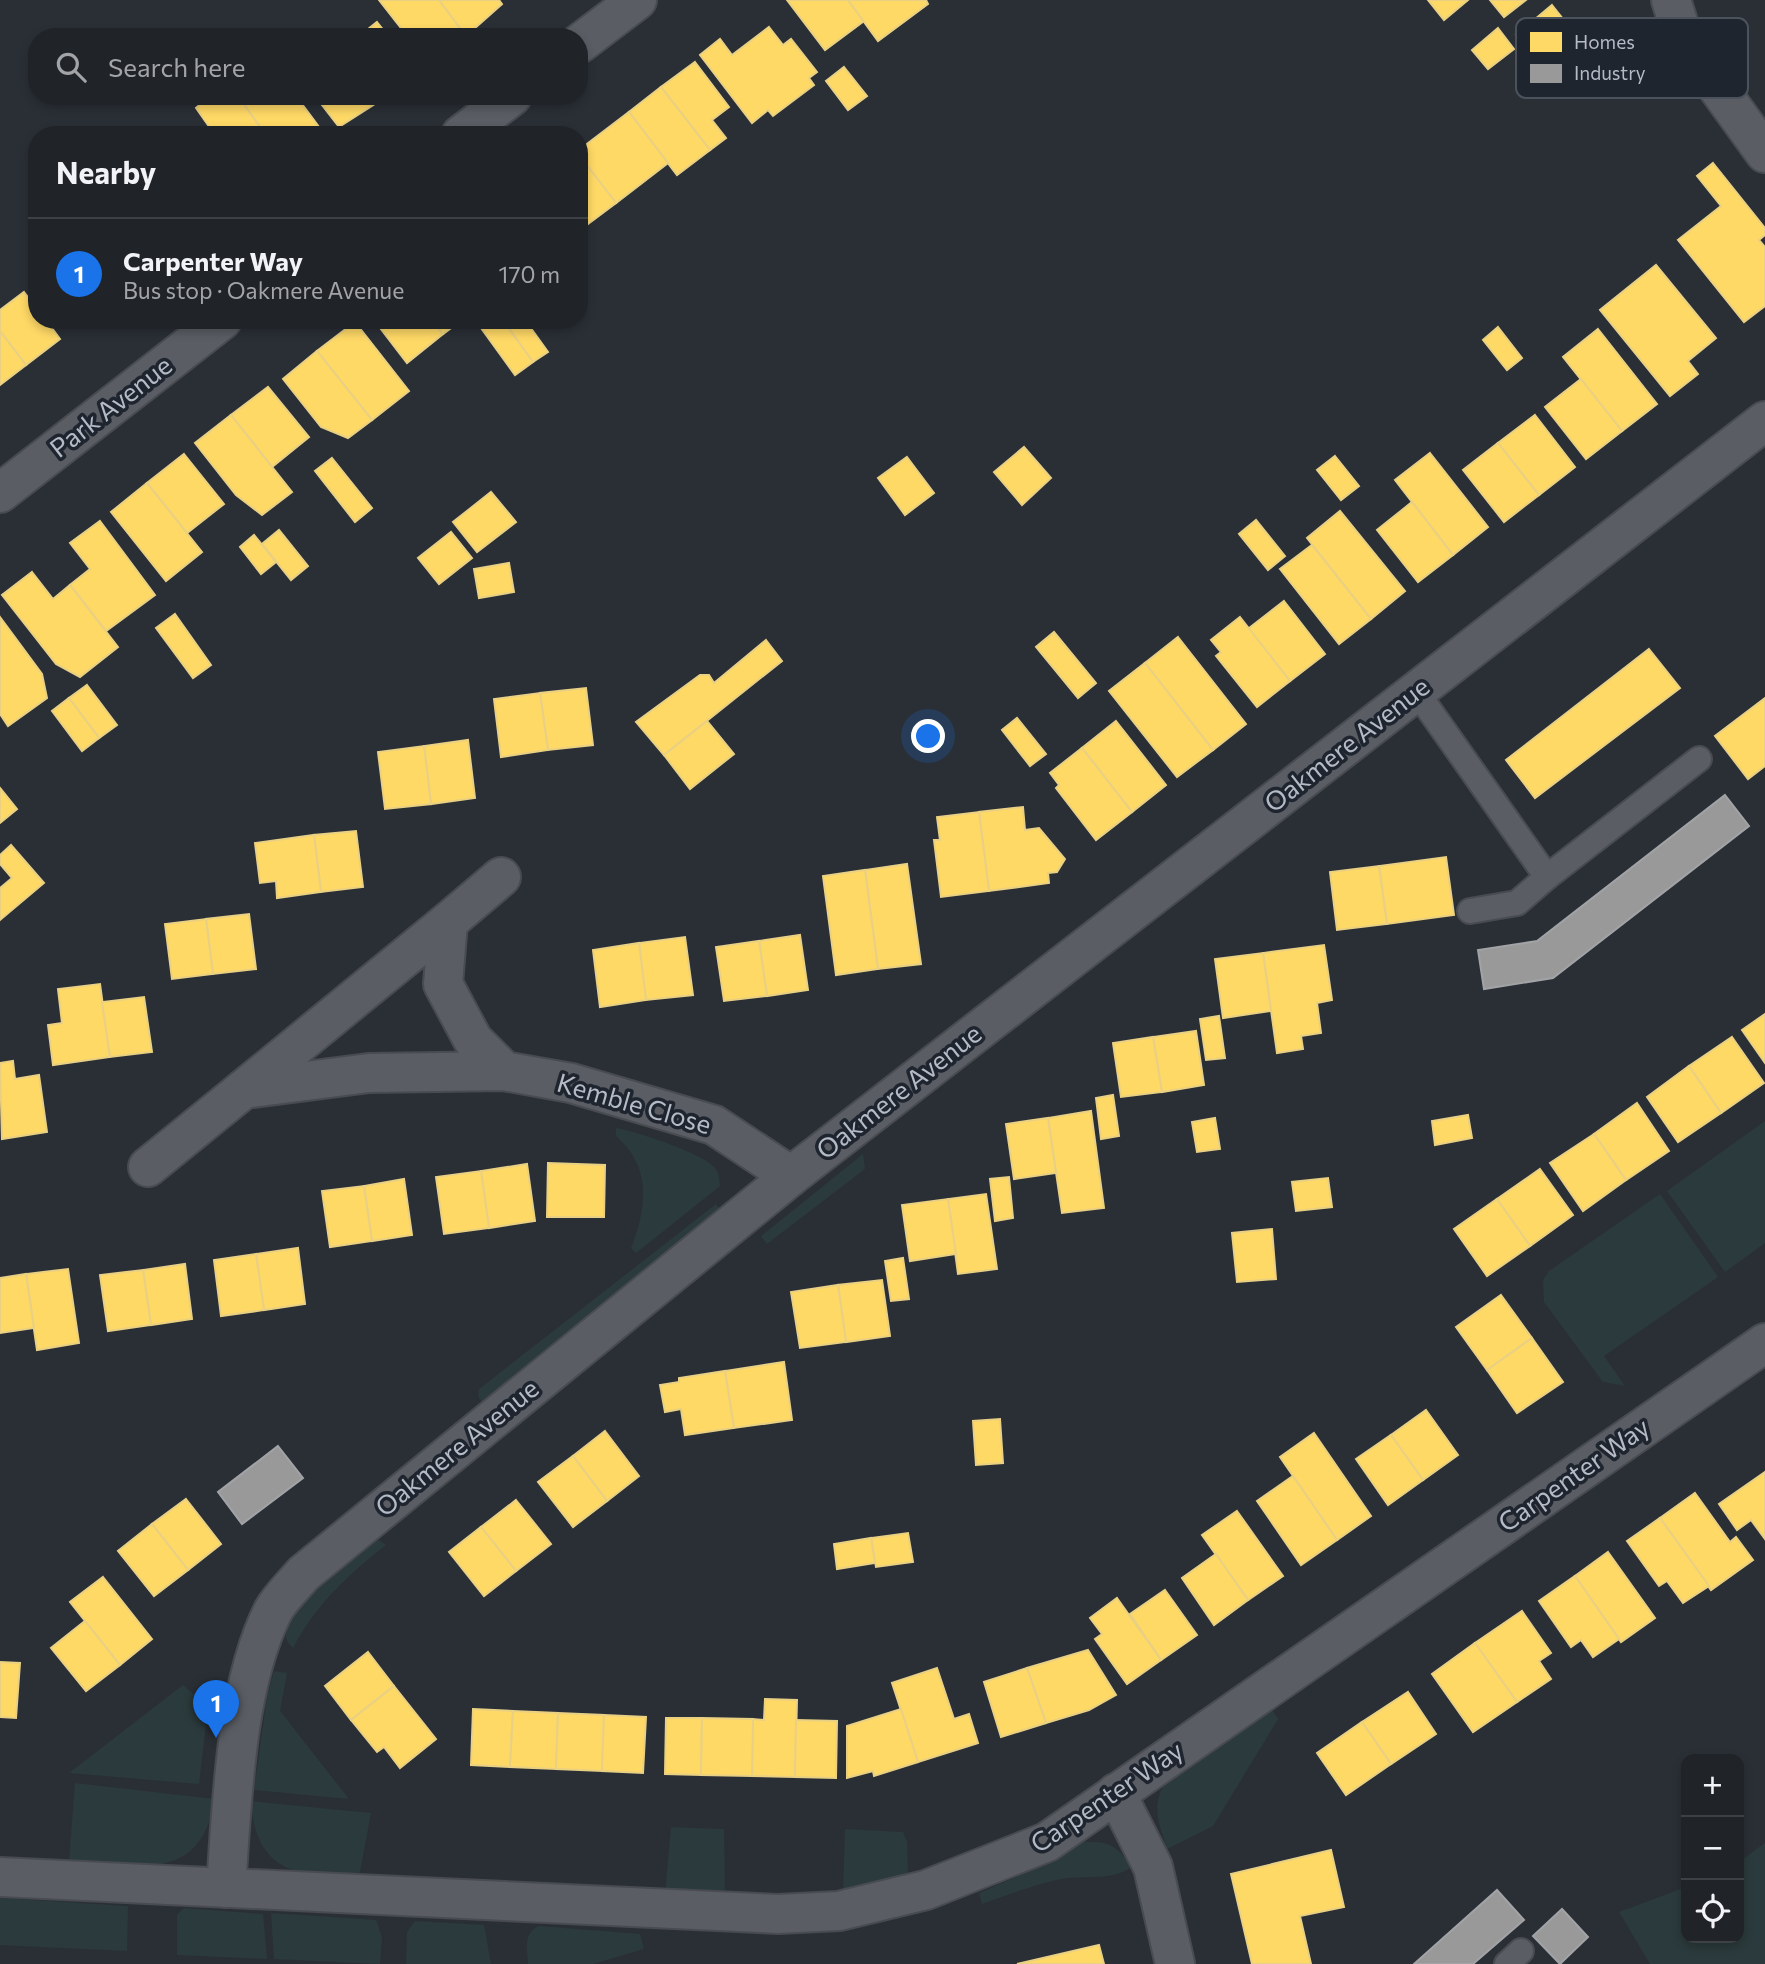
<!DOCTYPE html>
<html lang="en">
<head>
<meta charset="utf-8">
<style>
	body { margin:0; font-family:Commissioner,sans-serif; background:#282b30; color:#f1f3f6 }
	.controls { position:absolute; right:21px; bottom:21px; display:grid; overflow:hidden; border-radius:14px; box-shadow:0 4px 10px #0003 }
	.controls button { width:63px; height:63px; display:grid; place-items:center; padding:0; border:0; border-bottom:2px solid #3d4045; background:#202328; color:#f1f3f6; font:35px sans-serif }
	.you { position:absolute; left:929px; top:737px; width:24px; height:24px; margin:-18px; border:5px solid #fff; border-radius:50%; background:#1a73e8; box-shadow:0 0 0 10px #1a73e833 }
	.badge { display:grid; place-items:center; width:46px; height:46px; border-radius:50%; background:#1a73e8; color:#fff; font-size:23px; font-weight:700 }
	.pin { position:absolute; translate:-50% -58px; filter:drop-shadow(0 2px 4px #0008) }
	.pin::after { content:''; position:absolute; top:37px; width:24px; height:21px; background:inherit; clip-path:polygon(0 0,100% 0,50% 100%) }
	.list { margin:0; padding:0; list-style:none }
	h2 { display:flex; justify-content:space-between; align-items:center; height:91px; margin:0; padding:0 28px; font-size:30px }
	h2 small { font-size:23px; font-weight:400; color:#a2a4a8 }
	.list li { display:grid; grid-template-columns:46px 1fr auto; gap:21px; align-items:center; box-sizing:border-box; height:112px; padding:0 28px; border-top:2px solid #3d4045 }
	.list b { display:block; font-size:26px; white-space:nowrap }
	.list p { margin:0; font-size:23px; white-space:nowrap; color:#a2a4a8 }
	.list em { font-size:23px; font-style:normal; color:#a2a4a8 }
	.icon { flex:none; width:38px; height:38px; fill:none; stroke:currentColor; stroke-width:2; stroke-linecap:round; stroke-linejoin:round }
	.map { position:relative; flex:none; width:1765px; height:1964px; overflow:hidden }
	.search { position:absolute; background:#202328; box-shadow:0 4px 10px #0003; left:28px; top:28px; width:560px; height:77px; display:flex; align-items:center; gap:18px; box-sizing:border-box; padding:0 24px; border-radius:28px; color:#a2a4a8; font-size:26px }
	.panel { position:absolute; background:#202328; box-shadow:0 4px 10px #0003; left:28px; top:126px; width:560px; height:203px; border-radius:28px }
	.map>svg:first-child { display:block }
	.green { fill:#2b3a3c }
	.homes { fill:#ffd966; stroke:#e9d083; stroke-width:2 }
	.industry { fill:#999; stroke:#a1a3a6; stroke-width:2 }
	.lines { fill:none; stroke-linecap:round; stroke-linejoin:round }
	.lane-casing { stroke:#484b51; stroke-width:28 }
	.street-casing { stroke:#484b51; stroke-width:42 }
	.lane { stroke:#5a5d64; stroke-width:24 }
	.street { stroke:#5a5d64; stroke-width:38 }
	.labels { text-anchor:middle; stroke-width:7; stroke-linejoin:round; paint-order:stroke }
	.street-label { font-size:26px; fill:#b5bbc6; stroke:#1f252f }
	.key { fill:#1f252f; stroke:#4c525c; stroke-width:2 }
	.key-label { font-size:19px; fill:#b5bbc6 }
</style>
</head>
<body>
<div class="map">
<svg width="1765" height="1964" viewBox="0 0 1765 1964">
	<rect width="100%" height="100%" fill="#2a2f36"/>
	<g class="green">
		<path d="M1765 1121V1243L1725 1272 1667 1191Z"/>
		<path d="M616 1128C636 1131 700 1153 713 1166 719 1171 719 1179 720 1186L636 1253 631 1248C647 1208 652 1167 616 1136Z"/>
		<path d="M863 1154 865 1169 767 1244 761 1236Z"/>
		<path d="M1660 1194 1718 1277 1604 1356 1625 1386 1603 1382 1544 1302 1543 1280 1549 1271Z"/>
		<path d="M716 1204 723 1213 483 1404 478 1396 479 1389Z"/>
		<path d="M379 1540 386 1545C348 1575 316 1604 293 1648 289 1644 285 1640 286 1634 288 1609 355 1543 379 1540Z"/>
		<path d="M274 1671 287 1673 280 1711 349 1799 254 1790 267 1696Z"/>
		<path d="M183 1685 208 1707 199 1784 69 1773Z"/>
		<path d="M1269 1705 1278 1719 1213 1826 1167 1849C1158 1820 1150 1805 1168 1778Z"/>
		<path d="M75 1783 214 1799C203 1885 133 1866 69 1861Z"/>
		<path d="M250 1801 371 1813 359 1877C296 1875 258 1875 250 1801Z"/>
		<path d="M671 1827 724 1829 725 1897 665 1894Z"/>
		<path d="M845 1829 903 1832 907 1842 908 1878 843 1892Z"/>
		<path d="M1079 1842C1107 1841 1116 1843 1131 1867 1114 1881 1083 1875 1061 1879 1034 1885 1009 1894 982 1904L979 1893 1028 1872Z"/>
		<path d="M1765 1843V1964H1650L1619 1912 1686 1887V1938H1739V1862Z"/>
		<path d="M0 1898 128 1906 127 1951 0 1945Z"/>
		<path d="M184 1908 263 1914 267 1959 177 1955V1915Z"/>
		<path d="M271 1913 376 1920 382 1937 380 1964 274 1959Z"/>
		<path d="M415 1921 484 1925 491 1964H406L407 1932Z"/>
		<path d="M539 1926 640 1934 644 1949 593 1964H528C527 1949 523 1933 539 1926Z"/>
	</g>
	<g class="homes">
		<path d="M379 0H439L466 36 408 37Z"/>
		<path d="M439 0H499L502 4 466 36Z"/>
		<path d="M787 0H848L864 21 825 50Z"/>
		<path d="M848 0H926L928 4 878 41Z"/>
		<path d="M1428 0H1468L1444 20Z"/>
		<path d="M1490 0H1526L1504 17Z"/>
		<path d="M1552 5 1579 39 1543 68 1516 35Z"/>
		<path d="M377 22 389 37H358Z"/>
		<path d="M769 27 783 45 791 39 817 72 809 78 814 85 773 116 768 110 752 123 700 55 720 39 732 55Z"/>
		<path d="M1498 28 1514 49 1488 69 1472 50Z"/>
		<path d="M695 62 729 107 712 120 726 138 710 150 661 87Z"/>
		<path d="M844 67 867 96 848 110 826 81Z"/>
		<path d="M661 87 710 150 677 175 629 112Z"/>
		<path d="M210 96H238L266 135H215L196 108Z"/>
		<path d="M238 96H296L325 135H266Z"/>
		<path d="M315 96H373L378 102 339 127Z"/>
		<path d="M629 112 668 163 616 203 579 155V150Z"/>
		<path d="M579 155 616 203 580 230 579 228Z"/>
		<path d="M1713 163 1765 228V235L1759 240 1765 247V306L1744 322 1678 240 1721 206 1697 176Z"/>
		<path d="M1656 265 1716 338 1688 361 1698 374 1670 396 1600 310Z"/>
		<path d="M24 292 37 309V320H46L60 339 26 365 0 331V310Z"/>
		<path d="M374 320H432L443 334 407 363Z"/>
		<path d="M432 320H462L443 334Z"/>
		<path d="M492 320H503L533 362 515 375 481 328Z"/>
		<path d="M503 320H525L548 352 533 362Z"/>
		<path d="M355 322 409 391 372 420 317 351Z"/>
		<path d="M1498 327 1522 358 1507 370 1483 340Z"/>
		<path d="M1598 329 1657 404 1622 431 1563 357Z"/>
		<path d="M0 331 26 365 0 385Z"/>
		<path d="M317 351 372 420 348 438 321 427 283 379Z"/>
		<path d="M1581 379 1622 431 1586 459 1545 407Z"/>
		<path d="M268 387 309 437 272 467 231 415Z"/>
		<path d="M231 415 292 492 262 515 236 495 195 443Z"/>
		<path d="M1535 415 1575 467 1539 495 1498 443Z"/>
		<path d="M1498 443 1539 495 1504 522 1463 470Z"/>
		<path d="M1024 447 1051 478 1022 505 994 472Z"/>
		<path d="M1430 453 1488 527 1453 555 1395 480Z"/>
		<path d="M184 454 224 504 187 533 147 483Z"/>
		<path d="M1335 456 1359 486 1341 500 1317 470Z"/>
		<path d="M907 457 934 493 905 515 878 478Z"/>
		<path d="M332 458 372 508 355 522 315 471Z"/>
		<path d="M147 483 202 552 166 581 111 512Z"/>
		<path d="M491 492 516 522 477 552 453 522Z"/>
		<path d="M1412 502 1453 555 1418 582 1377 530Z"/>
		<path d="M1340 511 1405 591 1371 619 1307 538Z"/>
		<path d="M1256 520 1285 556 1268 570 1239 534Z"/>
		<path d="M100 521 155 595 106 631 70 585 90 569 70 543Z"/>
		<path d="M279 530 308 566 291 580 262 544Z"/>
		<path d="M451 532 472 558 439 584 418 558Z"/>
		<path d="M254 535 276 562 261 574 240 547Z"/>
		<path d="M1312 545 1371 619 1339 644 1280 569Z"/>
		<path d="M509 563 514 592 479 598 474 569Z"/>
		<path d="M32 572 53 599 70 585 118 647 80 677 56 664 2 595Z"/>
		<path d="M1284 601 1325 654 1290 681 1248 629Z"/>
		<path d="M175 614 211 665 193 678 156 628Z"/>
		<path d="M0 617 42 674 47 698 8 726 0 714Z"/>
		<path d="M1240 617 1290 681 1257 707 1216 656 1221 652 1211 640Z"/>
		<path d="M1054 632 1096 683 1078 698 1036 647Z"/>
		<path d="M1178 637 1246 724 1213 750 1145 663Z"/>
		<path d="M766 640 782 661 664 755 636 722 700 675H709L714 683Z"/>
		<path d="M1649 649 1680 688 1535 798 1506 760Z"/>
		<path d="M1145 663 1213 750 1177 777 1109 691Z"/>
		<path d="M87 685 117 725 99 738 69 698Z"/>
		<path d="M586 688 593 745 548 750 540 693Z"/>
		<path d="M540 693 548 750 501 757 494 699Z"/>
		<path d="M69 698 99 738 82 751 52 711Z"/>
		<path d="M1765 698V766L1748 779 1715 736Z"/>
		<path d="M1017 718 1046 754 1030 766 1002 730Z"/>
		<path d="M707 721 734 754 690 789 664 755Z"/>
		<path d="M1116 721 1166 785 1132 812 1082 748Z"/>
		<path d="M468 740 475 798 431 804 424 746Z"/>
		<path d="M424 746 431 804 385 809 378 752Z"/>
		<path d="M1082 748 1132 812 1096 840 1056 788 1059 785 1050 773Z"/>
		<path d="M0 788 17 809 0 823Z"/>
		<path d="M1023 807 1025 830 1039 828 1065 859 1057 872 1048 873 1049 883 989 891 979 812Z"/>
		<path d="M979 812 989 891 941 897 934 840H940L937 817Z"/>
		<path d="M356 831 363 887 321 892 314 835Z"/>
		<path d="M314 835 321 892 277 898 276 881 260 883 255 843Z"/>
		<path d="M11 845 44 883 0 920V888L12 878 0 864V855Z"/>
		<path d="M1446 857 1454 915 1387 924 1379 866Z"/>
		<path d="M907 864 921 964 878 969 865 870Z"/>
		<path d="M1379 866 1387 924 1337 930 1330 872Z"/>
		<path d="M865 870 878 969 836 975 823 876Z"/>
		<path d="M249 914 256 969 213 974 206 919Z"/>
		<path d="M206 919 213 974 172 979 165 924Z"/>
		<path d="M800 935 808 990 767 996 759 941Z"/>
		<path d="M685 937 693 995 646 1000 639 943Z"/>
		<path d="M759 941 767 996 724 1001 716 947Z"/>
		<path d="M639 943 646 1000 600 1007 593 950Z"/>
		<path d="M1324 945 1332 1000 1317 1003 1321 1033 1301 1036 1303 1049 1277 1053 1263 953Z"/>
		<path d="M1263 953 1271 1011 1223 1018 1215 959Z"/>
		<path d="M100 984 110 1057 53 1065 48 1025 62 1023 58 989Z"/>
		<path d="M144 997 152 1052 110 1057 102 1002Z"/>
		<path d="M1765 1014V1063L1742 1030Z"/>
		<path d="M1219 1016 1225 1058 1206 1060 1200 1019Z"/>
		<path d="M1196 1031 1204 1085 1162 1092 1153 1037Z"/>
		<path d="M1153 1037 1162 1092 1121 1097 1113 1043Z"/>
		<path d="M1732 1037 1764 1083 1721 1113 1689 1066Z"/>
		<path d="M13 1061 15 1079 39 1075 47 1132 2 1139 0 1063Z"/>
		<path d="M1689 1066 1721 1113 1678 1142 1647 1097Z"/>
		<path d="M1113 1095 1119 1136 1101 1139 1096 1098Z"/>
		<path d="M1637 1103 1669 1151 1626 1180 1594 1134Z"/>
		<path d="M1091 1111 1104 1208 1062 1213 1048 1118Z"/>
		<path d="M1468 1115 1472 1138 1435 1145 1432 1121Z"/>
		<path d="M1048 1118 1056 1173 1014 1179 1006 1124Z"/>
		<path d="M1215 1118 1220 1149 1197 1152 1192 1122Z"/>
		<path d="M1594 1134 1626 1180 1583 1211 1550 1163Z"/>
		<path d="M548 1163 605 1165 604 1217H547Z"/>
		<path d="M527 1164 535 1221 489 1228 481 1171Z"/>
		<path d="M1540 1169 1573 1215 1530 1246 1497 1199Z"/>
		<path d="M481 1171 489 1228 444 1234 436 1177Z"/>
		<path d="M1009 1177 1013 1218 995 1221 990 1179Z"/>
		<path d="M1328 1178 1332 1207 1296 1211 1292 1182Z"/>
		<path d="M404 1179 412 1235 372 1241 364 1186Z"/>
		<path d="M364 1186 372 1241 330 1247 322 1191Z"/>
		<path d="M986 1194 997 1269 958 1274 948 1199Z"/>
		<path d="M948 1199 956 1254 910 1261 902 1205Z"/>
		<path d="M1497 1199 1530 1246 1487 1276 1454 1229Z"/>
		<path d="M1272 1229 1276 1279 1237 1282 1232 1233Z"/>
		<path d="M298 1248 305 1304 264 1310 256 1254Z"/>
		<path d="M256 1254 264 1310 221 1316 214 1260Z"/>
		<path d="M903 1258 909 1299 891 1301 885 1261Z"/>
		<path d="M185 1264 192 1319 151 1325 143 1270Z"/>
		<path d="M68 1269 79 1343 37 1350 26 1274Z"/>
		<path d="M143 1270 151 1325 108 1331 100 1275Z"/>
		<path d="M26 1274 34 1328 0 1333V1278Z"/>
		<path d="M882 1280 890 1336 846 1342 838 1285Z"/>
		<path d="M838 1285 846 1342 800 1348 791 1292Z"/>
		<path d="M1501 1295 1532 1338 1487 1370 1456 1327Z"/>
		<path d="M1532 1338 1563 1382 1517 1413 1487 1370Z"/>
		<path d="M784 1362 792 1420 734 1428 725 1371Z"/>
		<path d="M725 1371 734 1428 685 1435 681 1409 665 1412 660 1385 679 1382V1378Z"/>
		<path d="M1426 1410 1458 1455 1423 1480 1391 1435Z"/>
		<path d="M1000 1419 1003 1463 976 1465 973 1421Z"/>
		<path d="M605 1431 639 1476 607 1501 573 1456Z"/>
		<path d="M1314 1433 1371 1516 1337 1540 1280 1457Z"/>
		<path d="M1391 1435 1423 1480 1388 1505 1356 1459Z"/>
		<path d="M573 1456 607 1501 573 1527 538 1482Z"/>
		<path d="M1765 1472V1539L1751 1520 1737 1530 1719 1504Z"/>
		<path d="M1293 1476 1337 1540 1301 1565 1257 1501Z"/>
		<path d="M1695 1493 1730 1542 1736 1537 1753 1560 1711 1590 1660 1518Z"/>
		<path d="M186 1499 221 1544 188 1570 152 1524Z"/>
		<path d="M516 1500 551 1544 516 1571 481 1527Z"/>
		<path d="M1237 1511 1283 1576 1248 1600 1202 1535Z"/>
		<path d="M1660 1518 1709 1586 1683 1603 1667 1581 1659 1586 1627 1541Z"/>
		<path d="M152 1524 188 1570 154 1596 118 1551Z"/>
		<path d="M481 1527 516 1571 484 1596 449 1552Z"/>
		<path d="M908 1533 913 1562 876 1567 871 1538Z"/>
		<path d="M871 1538 875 1563 837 1569 834 1544Z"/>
		<path d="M1608 1552 1655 1618 1621 1642 1575 1576Z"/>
		<path d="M1216 1554 1248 1600 1214 1625 1182 1578Z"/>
		<path d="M1575 1576 1619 1639 1593 1657 1581 1640 1571 1647 1539 1601Z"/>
		<path d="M103 1577 152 1639 120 1665 70 1602Z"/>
		<path d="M1165 1590 1197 1635 1161 1660 1130 1614Z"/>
		<path d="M1117 1598 1161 1660 1127 1684 1095 1639 1102 1634 1090 1618Z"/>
		<path d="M1522 1611 1551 1653 1539 1661 1551 1679 1517 1702 1475 1643Z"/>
		<path d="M85 1621 120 1665 86 1691 51 1648Z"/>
		<path d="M1475 1643 1517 1702 1473 1732 1432 1674Z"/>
		<path d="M1088 1650 1116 1695 1089 1710 1046 1723 1027 1668Z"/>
		<path d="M368 1652 394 1686 351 1720 325 1686Z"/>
		<path d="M0 1662 20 1663 16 1718 0 1717Z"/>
		<path d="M937 1668 954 1719 969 1714 978 1743 918 1762 892 1683Z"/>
		<path d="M1027 1668 1046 1723 1001 1737 984 1682Z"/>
		<path d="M394 1686 436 1739 400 1768 384 1747 377 1752 351 1720Z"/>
		<path d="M1408 1692 1436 1734 1391 1764 1362 1722Z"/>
		<path d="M765 1699 797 1700 795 1777 752 1776 753 1719 764 1720Z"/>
		<path d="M473 1709 513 1711 510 1767 471 1765Z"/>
		<path d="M901 1709 918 1762 874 1776 873 1771 847 1778V1726Z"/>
		<path d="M513 1711 558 1713 556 1769 510 1767Z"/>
		<path d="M558 1713 604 1715 602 1771 556 1769Z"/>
		<path d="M604 1715 646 1717 643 1773 602 1771Z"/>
		<path d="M666 1718H702L701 1775 665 1774Z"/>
		<path d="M702 1718 753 1719 752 1776 701 1775Z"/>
		<path d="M796 1720 837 1721 836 1778 795 1777Z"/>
		<path d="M1362 1722 1391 1764 1346 1795 1317 1753Z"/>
		<path d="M1331 1850 1344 1907 1300 1916 1311 1964H1252L1231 1874Z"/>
		<path d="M1099 1945 1104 1964H1017Z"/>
	</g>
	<g class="industry">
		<path d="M1725 795 1749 826 1553 978 1484 989 1478 950 1537 941Z"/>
		<path d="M278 1446 303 1478 242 1524 218 1492Z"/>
		<path d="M1497 1890 1524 1920 1473 1964H1414Z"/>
		<path d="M1562 1909 1588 1937 1560 1964 1533 1936Z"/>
	</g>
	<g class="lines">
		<g class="lane-casing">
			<g id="lane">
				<path d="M1416 691 1547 877 1699 759"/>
				<path d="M1470 911 1517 903 1547 877"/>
				<path d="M1507 1964 1521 1951"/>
			</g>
		</g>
		<g class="street-casing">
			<g id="street">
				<path d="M1671 0 1684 41 1765 153"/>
				<path d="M579 44 637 0"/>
				<path d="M461 135 512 96"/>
				<path d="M0 493 222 320"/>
				<path d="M448 922 501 877"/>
				<path d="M244 1089 448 922 443 984 473 1040 504 1071"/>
				<path d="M148 1167 244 1089 369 1073 504 1071 571 1083 714 1125 791 1176"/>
				<path d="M1116 1793 1153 1867 1175 1964"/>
				<path d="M0 1877 778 1914 839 1911 926 1890 1047 1842 1765 1343"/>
				<path d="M226 1888C232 1804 235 1687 273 1611 280 1598 294 1585 303 1574L791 1176 1765 421"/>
			</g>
		</g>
		<use href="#lane" class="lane"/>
		<use href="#street" class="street"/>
	</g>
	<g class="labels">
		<g class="street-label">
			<text transform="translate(111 407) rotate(-38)" y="9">Park Avenue</text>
			<text transform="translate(1347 745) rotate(-38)" y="9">Oakmere Avenue</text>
			<text transform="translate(899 1092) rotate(-38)" y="9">Oakmere Avenue</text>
			<text transform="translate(634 1104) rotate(16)" y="9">Kemble Close</text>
			<text transform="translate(457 1448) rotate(-39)" y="9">Oakmere Avenue</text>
			<text transform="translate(1574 1475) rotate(-35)" y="9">Carpenter Way</text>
			<text transform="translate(1107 1797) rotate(-34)" y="9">Carpenter Way</text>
		</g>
	</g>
	<rect x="1516" y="18" width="232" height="80" rx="10" class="key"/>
	<rect x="1530" y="32" width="32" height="20" fill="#ffd966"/>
	<rect x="1530" y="64" width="32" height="19" fill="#999"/>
	<g class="key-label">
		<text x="1574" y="49">Homes</text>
		<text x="1574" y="80">Industry</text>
	</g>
</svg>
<div class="controls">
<button>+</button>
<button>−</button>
<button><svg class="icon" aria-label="locate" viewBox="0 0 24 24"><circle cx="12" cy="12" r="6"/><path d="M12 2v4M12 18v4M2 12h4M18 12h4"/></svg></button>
</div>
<div class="you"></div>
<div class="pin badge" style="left:216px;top:1738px">1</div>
<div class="search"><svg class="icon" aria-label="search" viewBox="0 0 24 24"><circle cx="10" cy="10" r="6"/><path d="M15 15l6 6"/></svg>Search here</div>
<section class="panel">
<h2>Nearby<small></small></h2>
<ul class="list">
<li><span class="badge">1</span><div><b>Carpenter Way</b><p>Bus stop · Oakmere Avenue</p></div><em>170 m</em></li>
</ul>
</section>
</div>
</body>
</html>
